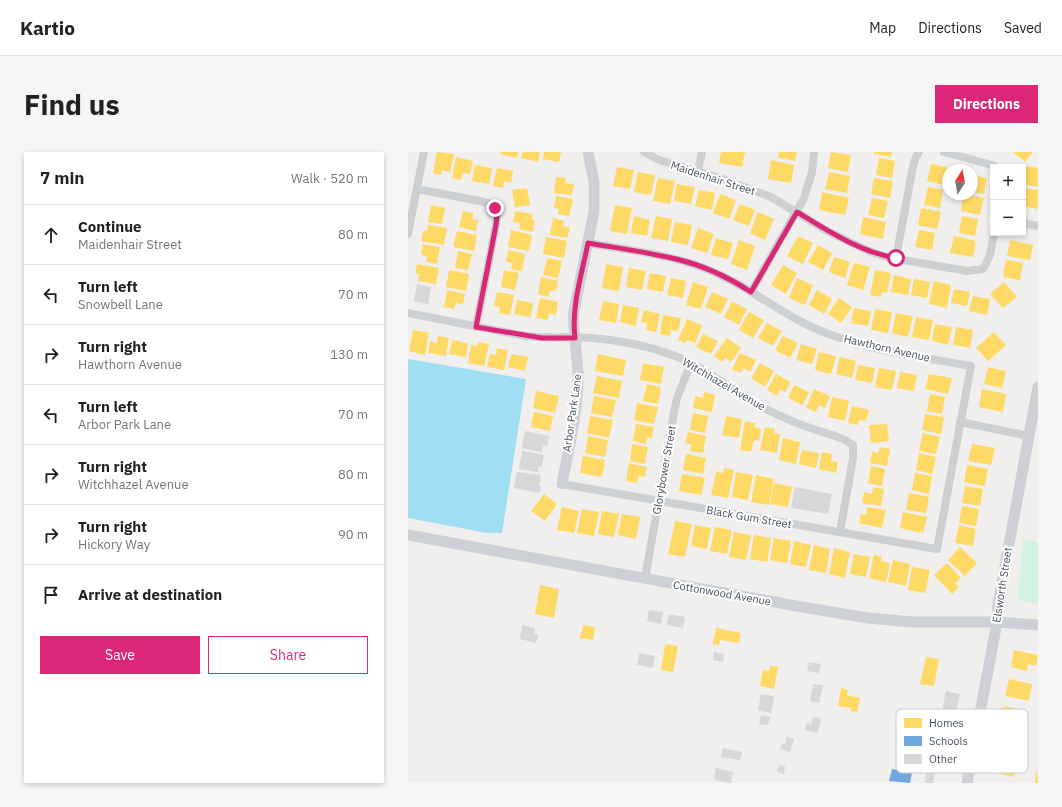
<!DOCTYPE html>
<html lang="en">
<head>
<meta charset="utf-8">
<style>
	body { margin:0; font-family:"IBM Plex Sans",sans-serif; background:#f6f6f6; color:#202124 }
	.controls { position:absolute; right:12px; top:12px; display:grid; overflow:hidden; border-radius:0px; box-shadow:0 2px 6px #0003 }
	.controls button { width:36px; height:36px; display:grid; place-items:center; padding:0; border:0; border-bottom:1px solid #e0e0e0; background:#fff; color:#202124; font:20px sans-serif }
	.compass { position:absolute; left:534px; top:12px; width:36px; height:36px; border-radius:50%; background:#fff; box-shadow:0 2px 6px #0003; rotate:11deg }
	.stop { position:absolute; width:12px; height:12px; margin:-9px; border:3px solid #db2777; border-radius:50%; background:#fff }
	.stop.end { background:#db2777; border-color:#fff; box-shadow:0 1px 4px #0008 }
	.list { margin:0; padding:0; list-style:none }
	h2 { display:flex; justify-content:space-between; align-items:center; height:52px; margin:0; padding:0 16px; font-size:17px }
	h2 small { font-size:13px; font-weight:400; color:#757577 }
	.list li { display:grid; grid-template-columns:26px 1fr auto; gap:12px; align-items:center; box-sizing:border-box; height:60px; padding:0 16px; border-top:1px solid #e0e0e0 }
	.list b { display:block; font-size:15px; white-space:nowrap }
	.list p { margin:0; font-size:13px; white-space:nowrap; color:#757577 }
	.list em { font-size:13px; font-style:normal; color:#757577 }
	.actions { display:flex; gap:8px; padding:12px 16px }
	.actions a { flex:1; padding:9px 0; border:1px solid #db2777; border-radius:0px; text-align:center; font-size:14px; color:#db2777 }
	.actions .main { background:#db2777; color:#fff }
	.icon { flex:none; width:22px; height:22px; fill:none; stroke:currentColor; stroke-width:2; stroke-linecap:round; stroke-linejoin:round }
	.map { position:relative; flex:none; width:630px; height:631px; overflow:hidden; border-radius:0px }
	header { display:flex; align-items:center; gap:24px; box-sizing:border-box; height:56px; padding:0 20px; background:#fff; border-bottom:1px solid #e0e0e0 }
	header strong { font-size:19px }
	nav { display:flex; gap:22px; margin-inline-start:auto; font-size:14px }
	.intro { display:flex; align-items:center; justify-content:space-between; box-sizing:border-box; height:96px; padding:0 24px }
	h1 { margin:0; font-size:28px }
	.button { padding:10px 18px; border-radius:0px; background:#db2777; color:#fff; font-size:14px; font-weight:700 }
	main { display:flex; gap:24px; padding:0 24px }
	aside { flex:1; background:#fff; border-radius:0px; box-shadow:0 2px 6px #0003 }
	.map>svg:first-child { display:block }
	.green { fill:#d0f2df }
	.water { fill:#a0def4 }
	.homes { fill:#ffd966 }
	.schools { fill:#6fa8dc }
	.building { fill:#d8d8da }
	.lines { fill:none; stroke-linecap:round; stroke-linejoin:round }
	.street { stroke:#ccd0d3; stroke-width:8 }
	.secondary { stroke:#cdd0d4; stroke-width:11 }
	.route { stroke:#db2777; stroke-width:5 }
	.labels { text-anchor:middle; stroke-width:4; stroke-linejoin:round; paint-order:stroke }
	.street-label { font-size:11px; fill:#44505d; stroke:#fff }
	.key { fill:#fff; stroke:#c7cace; stroke-width:1 }
	.key-label { font-size:11px; fill:#44505d }
</style>
</head>
<body>
<header>
<strong>Kartio</strong>
<nav><a>Map</a><a>Directions</a><a>Saved</a></nav>
</header>
<div class="intro"><h1>Find us</h1><a class="button">Directions</a></div>
<main>
<aside>
<h2>7 min<small>Walk · 520 m</small></h2>
<ul class="list">
<li><svg class="icon" aria-label="ahead" viewBox="0 0 24 24"><path d="M12 20V5M6 11l6-6 6 6"/></svg><div><b>Continue</b><p>Maidenhair Street</p></div><em>80 m</em></li>
<li><svg class="icon" aria-label="left" viewBox="0 0 24 24"><path d="M17 20v-9H6M10 6l-5 5 5 5"/></svg><div><b>Turn left</b><p>Snowbell Lane</p></div><em>70 m</em></li>
<li><svg class="icon" aria-label="right" viewBox="0 0 24 24"><path d="M7 20v-9h11M14 6l5 5-5 5"/></svg><div><b>Turn right</b><p>Hawthorn Avenue</p></div><em>130 m</em></li>
<li><svg class="icon" aria-label="left" viewBox="0 0 24 24"><path d="M17 20v-9H6M10 6l-5 5 5 5"/></svg><div><b>Turn left</b><p>Arbor Park Lane</p></div><em>70 m</em></li>
<li><svg class="icon" aria-label="right" viewBox="0 0 24 24"><path d="M7 20v-9h11M14 6l5 5-5 5"/></svg><div><b>Turn right</b><p>Witchhazel Avenue</p></div><em>80 m</em></li>
<li><svg class="icon" aria-label="right" viewBox="0 0 24 24"><path d="M7 20v-9h11M14 6l5 5-5 5"/></svg><div><b>Turn right</b><p>Hickory Way</p></div><em>90 m</em></li>
<li><svg class="icon" aria-label="arrive" viewBox="0 0 24 24"><path d="M6 21V4h12l-3 4 3 4H6"/></svg><div><b>Arrive at destination</b></div></li>
</ul>
<div class="actions"><a class="main">Save</a><a>Share</a></div>
</aside>
<div class="map">
<svg width="630" height="631" viewBox="0 0 630 631">
	<rect width="100%" height="100%" fill="#f0efee"/>
	<path class="green" d="M615 387 630 390V452L610 448Z"/>
	<path class="water" d="M0 207 118 227 94 381H79L0 366Z"/>
	<g class="homes">
		<path d="M29 0 46 2 42 20 34 18 33 23 25 21Z"/>
		<path d="M93 0H110L109 6 92 2Z"/>
		<path d="M115 0H132L130 10 113 6Z"/>
		<path d="M136 0H153L151 10 135 7Z"/>
		<path d="M313 0H337L334 15 311 11Z"/>
		<path d="M371 0H389L387 9 370 6Z"/>
		<path d="M423 0 443 3 440 20 420 16Z"/>
		<path d="M466 0H484L483 5 466 2Z"/>
		<path d="M605 0H625L617 10Z"/>
		<path d="M48 5 65 9 62 22 55 21 53 28 44 26Z"/>
		<path d="M471 6 487 9 484 26 468 23Z"/>
		<path d="M363 8 386 13 383 31 360 27Z"/>
		<path d="M523 12 539 15 536 33 519 29Z"/>
		<path d="M67 13 84 16 81 32 64 29Z"/>
		<path d="M617 14 630 16V35L615 32Z"/>
		<path d="M209 15 226 18 222 37 205 34Z"/>
		<path d="M89 16 105 19 103 31 96 29 95 36 85 34Z"/>
		<path d="M230 20 247 23 243 43 226 40Z"/>
		<path d="M421 20 442 24 439 41 417 37Z"/>
		<path d="M564 23 579 26 576 42 564 40Z"/>
		<path d="M148 25 158 26 157 31 166 32 164 43 146 41Z"/>
		<path d="M250 26 267 29 262 52 245 49Z"/>
		<path d="M466 26 485 29 482 46 463 42Z"/>
		<path d="M269 32 287 35 283 52 266 49Z"/>
		<path d="M520 35 535 38 532 56 516 53Z"/>
		<path d="M119 36 122 53 107 55 104 38Z"/>
		<path d="M615 36 630 38V57L615 54Z"/>
		<path d="M291 38 307 41 304 58 287 54Z"/>
		<path d="M414 40 441 46 437 63 411 58Z"/>
		<path d="M312 42 328 48 321 67 305 61Z"/>
		<path d="M556 42 576 46 572 63 553 59Z"/>
		<path d="M148 44 165 47 161 64 150 62 151 57 146 56Z"/>
		<path d="M464 46 480 49 476 66 460 63Z"/>
		<path d="M332 52 347 58 341 74 325 68Z"/>
		<path d="M23 53 37 56 34 72 20 70Z"/>
		<path d="M207 53 224 56 219 82 202 79Z"/>
		<path d="M513 56 533 60 529 77 510 73Z"/>
		<path d="M55 59 66 61 64 67 70 68 68 79 51 75Z"/>
		<path d="M107 59 125 62 124 68H127L125 80 111 77 112 71 105 70Z"/>
		<path d="M350 60 366 67 357 88 342 81Z"/>
		<path d="M226 64 242 68 239 84 223 81Z"/>
		<path d="M248 64 264 67 260 89 243 86Z"/>
		<path d="M554 64 570 67 567 84 551 81Z"/>
		<path d="M455 65 478 70 475 87 452 82Z"/>
		<path d="M145 66 156 69 155 74 162 76 159 86 142 83Z"/>
		<path d="M267 70 284 73 280 93 263 90Z"/>
		<path d="M20 73 39 76 36 93 13 89 16 78 19 79Z"/>
		<path d="M290 76 306 82 299 101 283 96Z"/>
		<path d="M103 78 124 83 121 99 100 95Z"/>
		<path d="M511 78 527 81 524 98 507 95Z"/>
		<path d="M49 79 69 83 66 99 45 95Z"/>
		<path d="M390 84 405 91 395 112 379 104Z"/>
		<path d="M546 84 568 89 565 105 542 101Z"/>
		<path d="M138 85 159 89 156 106 135 102Z"/>
		<path d="M308 86 325 91 320 107 303 103Z"/>
		<path d="M331 88 347 94 339 118 323 112Z"/>
		<path d="M602 88 625 93 622 108 599 104Z"/>
		<path d="M15 92 32 95 29 112 18 110 19 104 13 103Z"/>
		<path d="M410 93 424 101 415 118 400 110Z"/>
		<path d="M100 98 117 102 114 119 103 117 104 111 98 109Z"/>
		<path d="M50 99 64 102 60 118 47 116Z"/>
		<path d="M426 105 442 110 437 126 421 120Z"/>
		<path d="M139 106 154 109 150 126 135 123Z"/>
		<path d="M598 108 615 111 612 128 595 125Z"/>
		<path d="M446 111 462 115 455 138 439 133Z"/>
		<path d="M9 112 31 116 28 132 10 129 11 122 7 121Z"/>
		<path d="M198 112 215 115 211 139 194 136Z"/>
		<path d="M375 113 389 121 378 142 363 133Z"/>
		<path d="M221 116 238 119 234 138 218 135Z"/>
		<path d="M41 118 61 122 58 139 38 135Z"/>
		<path d="M96 118 111 121 107 138 93 135Z"/>
		<path d="M467 118 483 121 479 141 474 140 473 145 462 143Z"/>
		<path d="M242 121 258 124 255 140 239 137Z"/>
		<path d="M486 123 503 127 500 143 483 140Z"/>
		<path d="M133 125 150 129 148 139 142 138 141 145 130 142Z"/>
		<path d="M263 126 278 129 275 146 259 143Z"/>
		<path d="M389 126 405 133 397 153 381 146Z"/>
		<path d="M506 127 522 130 519 146 503 143Z"/>
		<path d="M526 129 543 133 539 156 521 152Z"/>
		<path d="M285 130 300 135 293 157 278 153Z"/>
		<path d="M596 130 609 145 595 156 582 142Z"/>
		<path d="M546 137 562 140 559 154 543 151Z"/>
		<path d="M39 138 57 142 55 152 48 151 46 157 36 155Z"/>
		<path d="M409 138 424 147 416 162 401 153Z"/>
		<path d="M89 140 106 143 102 163 91 161 92 155 86 154Z"/>
		<path d="M304 140 320 147 313 162 297 155Z"/>
		<path d="M565 144 582 147 579 163 561 159Z"/>
		<path d="M132 146 150 150 148 163 141 161 140 168 128 166Z"/>
		<path d="M431 146 444 155 433 171 420 162Z"/>
		<path d="M109 148 125 151 123 165 106 162Z"/>
		<path d="M195 149 211 152 208 171 191 168Z"/>
		<path d="M324 149 339 157 331 173 316 165Z"/>
		<path d="M215 153 231 156 228 174 212 170Z"/>
		<path d="M446 156 463 159 460 174 443 171Z"/>
		<path d="M467 157 484 160 480 181 463 178Z"/>
		<path d="M236 158 252 162 248 180 238 178 239 171 233 170Z"/>
		<path d="M341 160 356 168 345 186 331 178Z"/>
		<path d="M488 161 505 164 500 185 484 181Z"/>
		<path d="M255 163 273 166 270 179 263 178 262 184 252 182Z"/>
		<path d="M508 165 525 168 521 188 504 185Z"/>
		<path d="M279 167 294 173 287 191 279 188 277 191 270 188Z"/>
		<path d="M359 171 374 179 365 194 350 186Z"/>
		<path d="M527 172 544 175 540 193 524 189Z"/>
		<path d="M548 175 565 178 562 196 545 193Z"/>
		<path d="M5 178 21 181 17 203 1 199Z"/>
		<path d="M586 180 598 193 580 209 568 196Z"/>
		<path d="M295 182 310 189 303 202 288 195Z"/>
		<path d="M30 184 41 186 38 204 20 201 22 189 29 191Z"/>
		<path d="M375 184 390 191 382 206 367 198Z"/>
		<path d="M319 186 333 196 323 210 317 206 314 210 306 204Z"/>
		<path d="M44 188 60 191 58 205 41 202Z"/>
		<path d="M70 190 81 192 76 214 60 211 63 193 69 194Z"/>
		<path d="M393 192 409 197 404 212 388 208Z"/>
		<path d="M89 196 100 198 96 218 79 215 82 202 88 203Z"/>
		<path d="M411 200 428 204 423 222 407 218Z"/>
		<path d="M332 201 348 208 342 220 335 216 333 221 324 217Z"/>
		<path d="M103 202 120 205 117 219 100 215Z"/>
		<path d="M190 202 218 208 215 224 187 219Z"/>
		<path d="M432 205 448 209 444 226 428 222Z"/>
		<path d="M235 211 256 215 253 232 232 228Z"/>
		<path d="M352 211 366 219 357 235 343 226Z"/>
		<path d="M450 213 467 216 464 231 447 228Z"/>
		<path d="M580 215 598 219 594 236 576 232Z"/>
		<path d="M471 216 488 219 484 238 467 235Z"/>
		<path d="M492 220 509 223 506 239 489 236Z"/>
		<path d="M368 222 383 230 377 240 372 238 369 244 359 238Z"/>
		<path d="M521 222 544 226 540 242 517 237Z"/>
		<path d="M189 224 214 229 211 246 185 241Z"/>
		<path d="M239 232 253 235 250 252 235 249Z"/>
		<path d="M386 233 401 240 395 253 380 246Z"/>
		<path d="M406 237 422 244 417 256 411 253 408 260 398 256Z"/>
		<path d="M574 237 598 242 595 260 571 255Z"/>
		<path d="M128 239 151 244 147 261 125 256Z"/>
		<path d="M296 240 307 243 304 260 285 256 287 244 295 246Z"/>
		<path d="M522 242 537 245 534 262 519 259Z"/>
		<path d="M186 244 208 248 204 265 183 261Z"/>
		<path d="M424 245 441 249 437 269 420 265Z"/>
		<path d="M229 251 250 255 246 272 226 268Z"/>
		<path d="M444 254 461 258 458 269 451 268 450 273 440 271Z"/>
		<path d="M126 260 145 264 142 279 123 275Z"/>
		<path d="M285 261 300 264 297 281 282 278Z"/>
		<path d="M517 262 536 265 533 282 514 278Z"/>
		<path d="M182 264 205 268 201 286 179 281Z"/>
		<path d="M318 264 334 267 331 286 314 283Z"/>
		<path d="M337 269 347 271 346 275 353 277 351 289 346 288 343 300 332 298Z"/>
		<path d="M228 272 246 275 244 286 239 285 238 292 225 289Z"/>
		<path d="M479 272 481 289 463 291 461 273Z"/>
		<path d="M357 275 367 277 366 281 372 282 369 301 352 298Z"/>
		<path d="M280 280 298 284 295 301 282 299 283 292 277 291Z"/>
		<path d="M515 281 532 285 528 302 511 299Z"/>
		<path d="M180 284 200 288 197 305 177 301Z"/>
		<path d="M375 286 392 290 388 312 371 308Z"/>
		<path d="M224 292 240 295 237 312 222 309Z"/>
		<path d="M564 292 587 296 583 313 560 309Z"/>
		<path d="M472 295 482 297 479 314 462 311 464 300 470 301Z"/>
		<path d="M394 298 411 301 408 316 391 312Z"/>
		<path d="M414 300 424 302 423 309 430 310 428 321 411 317Z"/>
		<path d="M511 301 528 305 524 322 508 318Z"/>
		<path d="M278 302 298 306 295 322 275 318Z"/>
		<path d="M175 304 197 308 194 325 172 321Z"/>
		<path d="M221 311 239 315 237 325 231 324 229 331 218 329Z"/>
		<path d="M559 313 580 317 577 334 556 330Z"/>
		<path d="M463 314 477 317 474 334 460 331Z"/>
		<path d="M316 316 326 318 320 346 303 343 308 320 315 321Z"/>
		<path d="M328 320 345 323 340 348 324 345Z"/>
		<path d="M507 321 524 324 521 342 504 338Z"/>
		<path d="M274 322 297 326 293 343 271 339Z"/>
		<path d="M348 323 366 327 361 353 343 350Z"/>
		<path d="M366 331 384 335 380 355 362 352Z"/>
		<path d="M557 334 575 337 572 354 554 351Z"/>
		<path d="M465 335 476 337 473 354 454 351 456 340 464 342Z"/>
		<path d="M501 341 521 345 518 361 498 358Z"/>
		<path d="M136 342 149 352 137 369 123 359Z"/>
		<path d="M554 354 571 357 568 374 551 371Z"/>
		<path d="M154 355 171 359 166 381 149 378Z"/>
		<path d="M459 355 478 358 474 376 451 371 453 362 458 363Z"/>
		<path d="M174 357 191 360 186 384 169 381Z"/>
		<path d="M194 359 211 362 206 385 190 382Z"/>
		<path d="M495 360 519 365 515 381 492 376Z"/>
		<path d="M214 362 232 365 228 387 210 383Z"/>
		<path d="M267 369 284 372 277 405 260 402Z"/>
		<path d="M287 373 303 376 299 397 283 394Z"/>
		<path d="M551 373 568 377 565 394 547 391Z"/>
		<path d="M307 375 324 378 319 402 302 399Z"/>
		<path d="M326 380 343 383 338 408 321 405Z"/>
		<path d="M346 383 363 386 359 410 342 407Z"/>
		<path d="M366 386 383 389 379 411 362 408Z"/>
		<path d="M386 389 403 393 398 415 382 412Z"/>
		<path d="M406 393 422 397 418 421 401 418Z"/>
		<path d="M552 395 569 411 557 424 540 408Z"/>
		<path d="M426 396 442 400 437 426 421 422Z"/>
		<path d="M446 402 462 405 458 425 442 422Z"/>
		<path d="M466 403 474 405 473 409 482 411 478 430 461 426Z"/>
		<path d="M485 408 502 412 498 434 480 430Z"/>
		<path d="M539 411 553 426 547 431 551 435 544 442 526 423Z"/>
		<path d="M504 415 522 418 517 441 500 438Z"/>
		<path d="M132 433 151 437 146 466 127 462Z"/>
		<path d="M175 473 187 475 185 488 172 486Z"/>
		<path d="M308 476 333 481 331 491 312 488 311 493 305 492Z"/>
		<path d="M257 492 270 494 265 520 253 518Z"/>
		<path d="M606 498 630 503 628 514 620 512 619 519 603 515Z"/>
		<path d="M518 505 531 507 526 534 512 532Z"/>
		<path d="M362 514 370 515 366 537 352 534 355 518 361 519Z"/>
		<path d="M601 527 624 532 621 549 597 544Z"/>
		<path d="M433 536 440 538 439 543 452 546 449 560 442 559 443 556 430 554Z"/>
		<path d="M596 554 619 559 615 575 593 571Z"/>
		<path d="M586 604 603 607 602 612 609 614 606 625 583 620Z"/>
		<path d="M629 616 630 631H627Z"/>
	</g>
	<path class="schools" d="M484 617 504 621 502 631 481 629Z"/>
	<g class="building">
		<path d="M9 132 23 135 20 152 6 149Z"/>
		<path d="M117 279 141 284 139 294 135 293 134 300 114 296Z"/>
		<path d="M114 299 136 303 134 315 131 314 130 320 111 317Z"/>
		<path d="M109 320 133 323 131 334H133L132 341 106 336Z"/>
		<path d="M387 335 424 342 420 362 383 356Z"/>
		<path d="M241 458 255 460 253 472 239 469Z"/>
		<path d="M261 462 277 465 275 476 258 473Z"/>
		<path d="M114 473 127 476 126 482 130 483 128 491 112 487Z"/>
		<path d="M306 500 316 502 315 510 305 508Z"/>
		<path d="M231 501 247 504 245 516 229 513Z"/>
		<path d="M401 510 413 512 411 521 399 519Z"/>
		<path d="M405 532 415 533 411 551 402 549Z"/>
		<path d="M538 539 552 542 547 566 533 563Z"/>
		<path d="M353 542 366 544 363 561 350 558Z"/>
		<path d="M353 563 362 565 360 573 351 572Z"/>
		<path d="M405 565 413 566 410 581 397 578 398 571 403 572Z"/>
		<path d="M379 585 386 587 382 600 372 597 374 591 377 592Z"/>
		<path d="M315 596 334 600 332 608 313 605Z"/>
		<path d="M371 613 377 614 376 622 369 620Z"/>
		<path d="M308 616 325 620 323 631 306 628Z"/>
		<path d="M518 619 527 621 525 631H517Z"/>
	</g>
	<g class="lines">
		<g class="street">
			<path d="M236 0 251 8 309 25 363 45 421 80 461 99 478 105 559 119 575 117 582 103 586 81"/>
			<path d="M536 0 584 13 588 15"/>
			<path d="M290 19 294 0"/>
			<path d="M9 37 72 49 80 51 87 56 89 64 88 73 68 175"/>
			<path d="M615 71 630 74"/>
			<path d="M0 82 16 0"/>
			<path d="M488 106 505 14 508 5 511 0"/>
			<path d="M343 140 396 46 404 20 406 0"/>
			<path d="M0 161 117 184C140 187 162 184 184 186 211 188 241 194 267 204 302 217 329 244 364 260 378 267 393 273 408 278 422 283 433 284 445 293V306L432 380"/>
			<path d="M552 270 621 284"/>
			<path d="M154 332 529 397 563 214C514 205 464 199 418 181 380 167 349 140 312 123 271 103 225 99 180 91"/>
			<path d="M237 427 266 260 269 246 283 211"/>
		</g>
		<g class="secondary">
			<path d="M154 332C160 300 169 263 170 230 171 206 164 183 166 159L186 60V30L180 0"/>
			<path d="M0 383 394 455 460 466 504 470H589L630 473"/>
			<path d="M559 631 589 470 590 452 630 235"/>
		</g>
	</g>
	<g class="lines">
		<path class="route" d="M87 56 89 64 88 73 68 175 134 186H167C163 154 174 122 180 91 209 96 239 100 268 107 294 113 320 125 343 140L389 60C420 79 452 100 488 106"/>
	</g>
	<g class="labels">
		<g class="street-label">
			<text transform="translate(305 26) rotate(18)" y="4">Maidenhair Street</text>
			<text transform="translate(479 196) rotate(13)" y="4">Hawthorn Avenue</text>
			<text transform="translate(316 232) rotate(30)" y="4">Witchhazel Avenue</text>
			<text transform="translate(164 261) rotate(-82)" y="4">Arbor Park Lane</text>
			<text transform="translate(256 318) rotate(-80)" y="4">Glorybower Street</text>
			<text transform="translate(341 365) rotate(10)" y="4">Black Gum Street</text>
			<text transform="translate(594 433) rotate(-81)" y="4">Elsworth Street</text>
			<text transform="translate(314 441) rotate(10)" y="4">Cottonwood Avenue</text>
		</g>
	</g>
	<rect x="488" y="557" width="132" height="64" rx="6" class="key"/>
	<rect x="496" y="566" width="18" height="10" fill="#ffd966"/>
	<rect x="496" y="584" width="18" height="10" fill="#6fa8dc"/>
	<rect x="496" y="602" width="18" height="10" fill="#d8d8da"/>
	<g class="key-label">
		<text x="521" y="575">Homes</text>
		<text x="521" y="593">Schools</text>
		<text x="521" y="611">Other</text>
	</g>
</svg>
<div class="controls">
<button>+</button>
<button>−</button>
</div>
<svg class="compass" viewBox="-18 -18 36 36"><path d="M0-13l5 13h-10z" fill="#e53935"/><path d="M0 13l5-13h-10z" fill="#757577"/></svg>
<div class="stop" style="left:488px;top:106px"></div>
<div class="stop end" style="left:87px;top:56px"></div>
</div>
</main>
</body>
</html>
